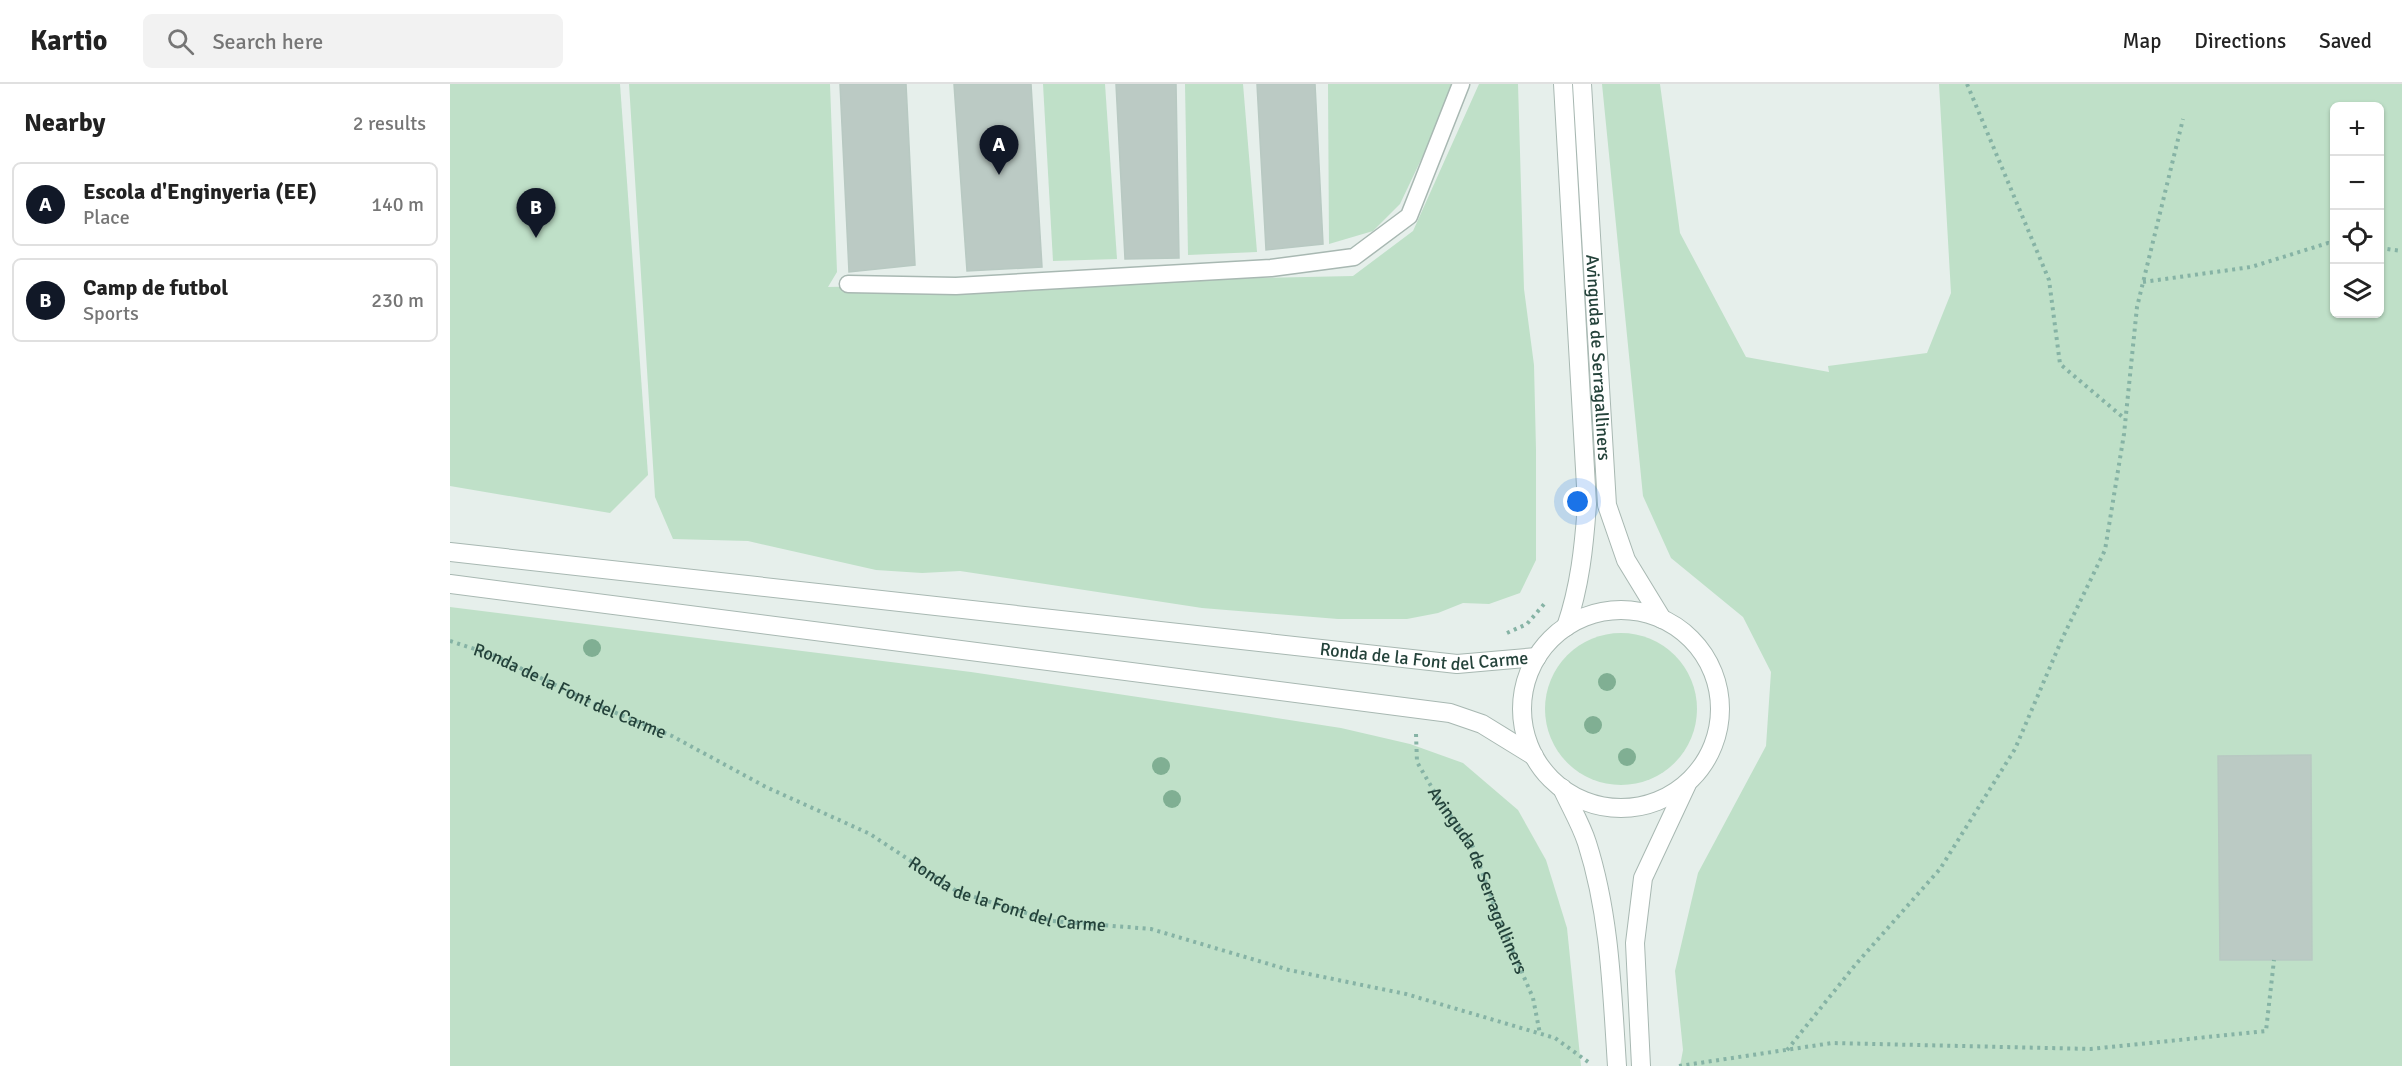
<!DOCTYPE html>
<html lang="en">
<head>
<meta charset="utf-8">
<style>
	body { margin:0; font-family:Signika,sans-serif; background:#f2f2f2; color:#222 }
	.controls { position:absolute; right:18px; top:18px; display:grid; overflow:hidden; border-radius:9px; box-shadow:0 2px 4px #0004 }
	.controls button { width:54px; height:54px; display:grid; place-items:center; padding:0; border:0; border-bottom:2px solid #e0e0e0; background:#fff; color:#222; font:30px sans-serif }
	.you { position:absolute; left:1128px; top:418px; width:21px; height:21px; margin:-15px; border:4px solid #fff; border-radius:50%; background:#1a73e8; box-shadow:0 0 0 9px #1a73e833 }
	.badge { display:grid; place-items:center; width:39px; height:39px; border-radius:50%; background:#111827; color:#fff; font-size:20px; font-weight:700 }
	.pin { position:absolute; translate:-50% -50px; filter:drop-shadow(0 2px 3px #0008) }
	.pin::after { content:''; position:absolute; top:32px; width:21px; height:18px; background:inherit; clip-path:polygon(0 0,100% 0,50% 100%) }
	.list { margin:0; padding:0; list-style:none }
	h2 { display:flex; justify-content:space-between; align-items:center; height:78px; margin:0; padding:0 24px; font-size:26px }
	h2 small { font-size:20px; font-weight:400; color:#767676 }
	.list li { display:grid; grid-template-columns:39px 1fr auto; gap:18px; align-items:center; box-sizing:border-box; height:84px; margin:0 12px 12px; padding:0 12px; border:2px solid #e0e0e0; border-radius:9px }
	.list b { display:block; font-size:22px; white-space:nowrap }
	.list p { margin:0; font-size:20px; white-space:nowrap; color:#767676 }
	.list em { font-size:20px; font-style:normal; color:#767676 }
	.icon { flex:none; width:33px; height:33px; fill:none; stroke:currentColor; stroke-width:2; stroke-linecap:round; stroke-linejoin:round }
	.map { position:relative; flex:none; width:1952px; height:982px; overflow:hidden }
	header { display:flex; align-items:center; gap:36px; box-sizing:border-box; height:84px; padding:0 30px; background:#fff; border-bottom:2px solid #e0e0e0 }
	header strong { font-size:28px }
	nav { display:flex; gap:33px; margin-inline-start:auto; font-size:21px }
	.search { width:420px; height:54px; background:#f2f2f2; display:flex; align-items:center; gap:15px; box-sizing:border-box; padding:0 21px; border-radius:9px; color:#767676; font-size:22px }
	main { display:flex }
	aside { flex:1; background:#fff }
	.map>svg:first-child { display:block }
	.green { fill:#bfe0c8; fill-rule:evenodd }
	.building { fill:#bbcac4; stroke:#b8c9c2; stroke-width:1.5 }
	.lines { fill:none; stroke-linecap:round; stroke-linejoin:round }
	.service-casing { stroke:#a8b8b2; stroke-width:19 }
	.tertiary-casing { stroke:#a8b8b2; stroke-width:20 }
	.path { stroke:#86b3a5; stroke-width:4; stroke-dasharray:3 4.5; stroke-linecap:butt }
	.service { stroke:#fff; stroke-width:16 }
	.tertiary { stroke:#fff; stroke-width:18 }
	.tree { fill:#80af93 }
	.labels { text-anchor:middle; stroke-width:6; stroke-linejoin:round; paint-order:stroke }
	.street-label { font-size:18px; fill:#24423a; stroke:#f7fbf9 }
</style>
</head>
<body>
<header>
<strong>Kartio</strong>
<div class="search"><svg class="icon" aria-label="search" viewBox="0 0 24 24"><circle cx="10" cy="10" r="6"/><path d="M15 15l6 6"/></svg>Search here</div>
<nav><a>Map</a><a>Directions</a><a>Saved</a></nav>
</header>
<main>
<aside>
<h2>Nearby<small>2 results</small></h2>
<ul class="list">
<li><span class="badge">A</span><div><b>Escola d'Enginyeria (EE)</b><p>Place</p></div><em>140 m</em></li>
<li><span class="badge">B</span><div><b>Camp de futbol</b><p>Sports</p></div><em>230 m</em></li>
</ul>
</aside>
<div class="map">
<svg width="1952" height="982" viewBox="0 0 1952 982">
	<rect width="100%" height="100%" fill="#e6efeb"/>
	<g class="green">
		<path d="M0 0H170L198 391 160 429 0 402Z"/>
		<path d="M179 0H380L387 188 378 203 903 192 963 147 1029 0H1068L1074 205 1084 281 1086 366V476L1070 509 1039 520 1013 519 988 529 957 535H888L752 524 510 487 472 489 426 486 298 457 223 455 205 413Z"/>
		<path d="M593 0H655L667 175 603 177Z"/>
		<path d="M735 0H793L807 168 738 171Z"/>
		<path d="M878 0H1007L950 120 923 147 879 160Z"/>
		<path d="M1152 0H1210L1230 149 1296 273 1379 288 1378 282 1477 269 1501 209 1489 0H1952V982H1230L1233 966 1225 887 1248 789 1316 662 1321 588 1293 533 1221 474 1193 412ZM1884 22H1930V230H1884Z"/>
		<path d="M0 523 521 588 795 629 891 644 960 660 1013 679 1068 726 1096 776 1117 844 1131 982H0Z"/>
		<circle cx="1171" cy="625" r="76"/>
	</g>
	<g class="building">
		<path d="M390 0H456L465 181 399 188Z"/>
		<path d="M504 0H581L592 183 517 187Z"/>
		<path d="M666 0H726L729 174 675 175Z"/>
		<path d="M807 0H865L873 160 816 166Z"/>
		<path d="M1861 671 1862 876H1770L1768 672Z"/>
	</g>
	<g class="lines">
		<g class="service-casing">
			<path id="service" d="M398 200 506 202 821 184 904 173 959 132 1011 0"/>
		</g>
		<g class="tertiary-casing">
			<g id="tertiary">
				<path d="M1113 0 1137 420C1134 463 1130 502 1116 543"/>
				<path id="s3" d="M1132 0 1157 421 1176 476 1212 535"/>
				<path id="s4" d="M0 468 1007 580 1087 573"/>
				<path d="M0 500 1000 629 1032 640 1084 672"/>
				<circle cx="1171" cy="625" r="99"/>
				<path d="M1112 704C1120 722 1131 740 1137 759 1160 831 1162 907 1167 982"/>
				<path d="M1191 982 1185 859 1193 794 1237 700"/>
			</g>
		</g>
		<g class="path">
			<path d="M1517 0 1599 196 1610 280 1675 335"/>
			<path d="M1930 164 1952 167"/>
			<path d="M1693 198 1801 183 1878 159 1884 160"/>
			<path d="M1057 549 1077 540 1095 519"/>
			<path id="s1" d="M0 557 43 571 147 621 222 652 316 703 420 750 508 808 602 837 701 845 839 886 956 910 1105 954 1141 980"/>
			<path id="s2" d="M966 650 967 678 988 714 1023 763 1049 835 1083 914 1090 950"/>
			<path d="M1337 966 1406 880 1490 785 1565 665 1612 555 1655 466 1674 350 1687 223 1733 35"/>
			<path d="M1229 982 1382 959 1641 965 1816 947 1824 876"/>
		</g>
		<use href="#service" class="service"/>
		<use href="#tertiary" class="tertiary"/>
	</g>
	<g class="tree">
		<circle cx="142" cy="564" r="9"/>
		<circle cx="1157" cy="598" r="9"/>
		<circle cx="1143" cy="641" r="9"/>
		<circle cx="1177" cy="673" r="9"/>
		<circle cx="711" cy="682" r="9"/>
		<circle cx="722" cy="715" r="9"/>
	</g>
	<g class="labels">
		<g class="street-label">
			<text dy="6" stroke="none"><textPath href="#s3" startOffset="274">Avinguda de Serragalliners</textPath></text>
			<text dy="6" stroke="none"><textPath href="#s4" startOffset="980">Ronda de la Font del Carme</textPath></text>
			<text dy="6" stroke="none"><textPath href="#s1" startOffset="130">Ronda de la Font del Carme</textPath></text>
			<text dy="6" stroke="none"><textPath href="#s2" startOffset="162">Avinguda de Serragalliners</textPath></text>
			<text dy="6" stroke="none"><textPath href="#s1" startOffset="616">Ronda de la Font del Carme</textPath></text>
		</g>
	</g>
</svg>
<div class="controls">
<button>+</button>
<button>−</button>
<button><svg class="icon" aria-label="locate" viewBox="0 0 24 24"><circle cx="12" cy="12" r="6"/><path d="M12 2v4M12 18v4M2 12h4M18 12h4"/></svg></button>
<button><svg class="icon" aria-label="layers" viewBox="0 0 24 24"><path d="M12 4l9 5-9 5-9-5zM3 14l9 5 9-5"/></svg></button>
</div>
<div class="you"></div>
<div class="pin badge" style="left:549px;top:91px">A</div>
<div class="pin badge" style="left:86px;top:154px">B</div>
</div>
</main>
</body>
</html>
